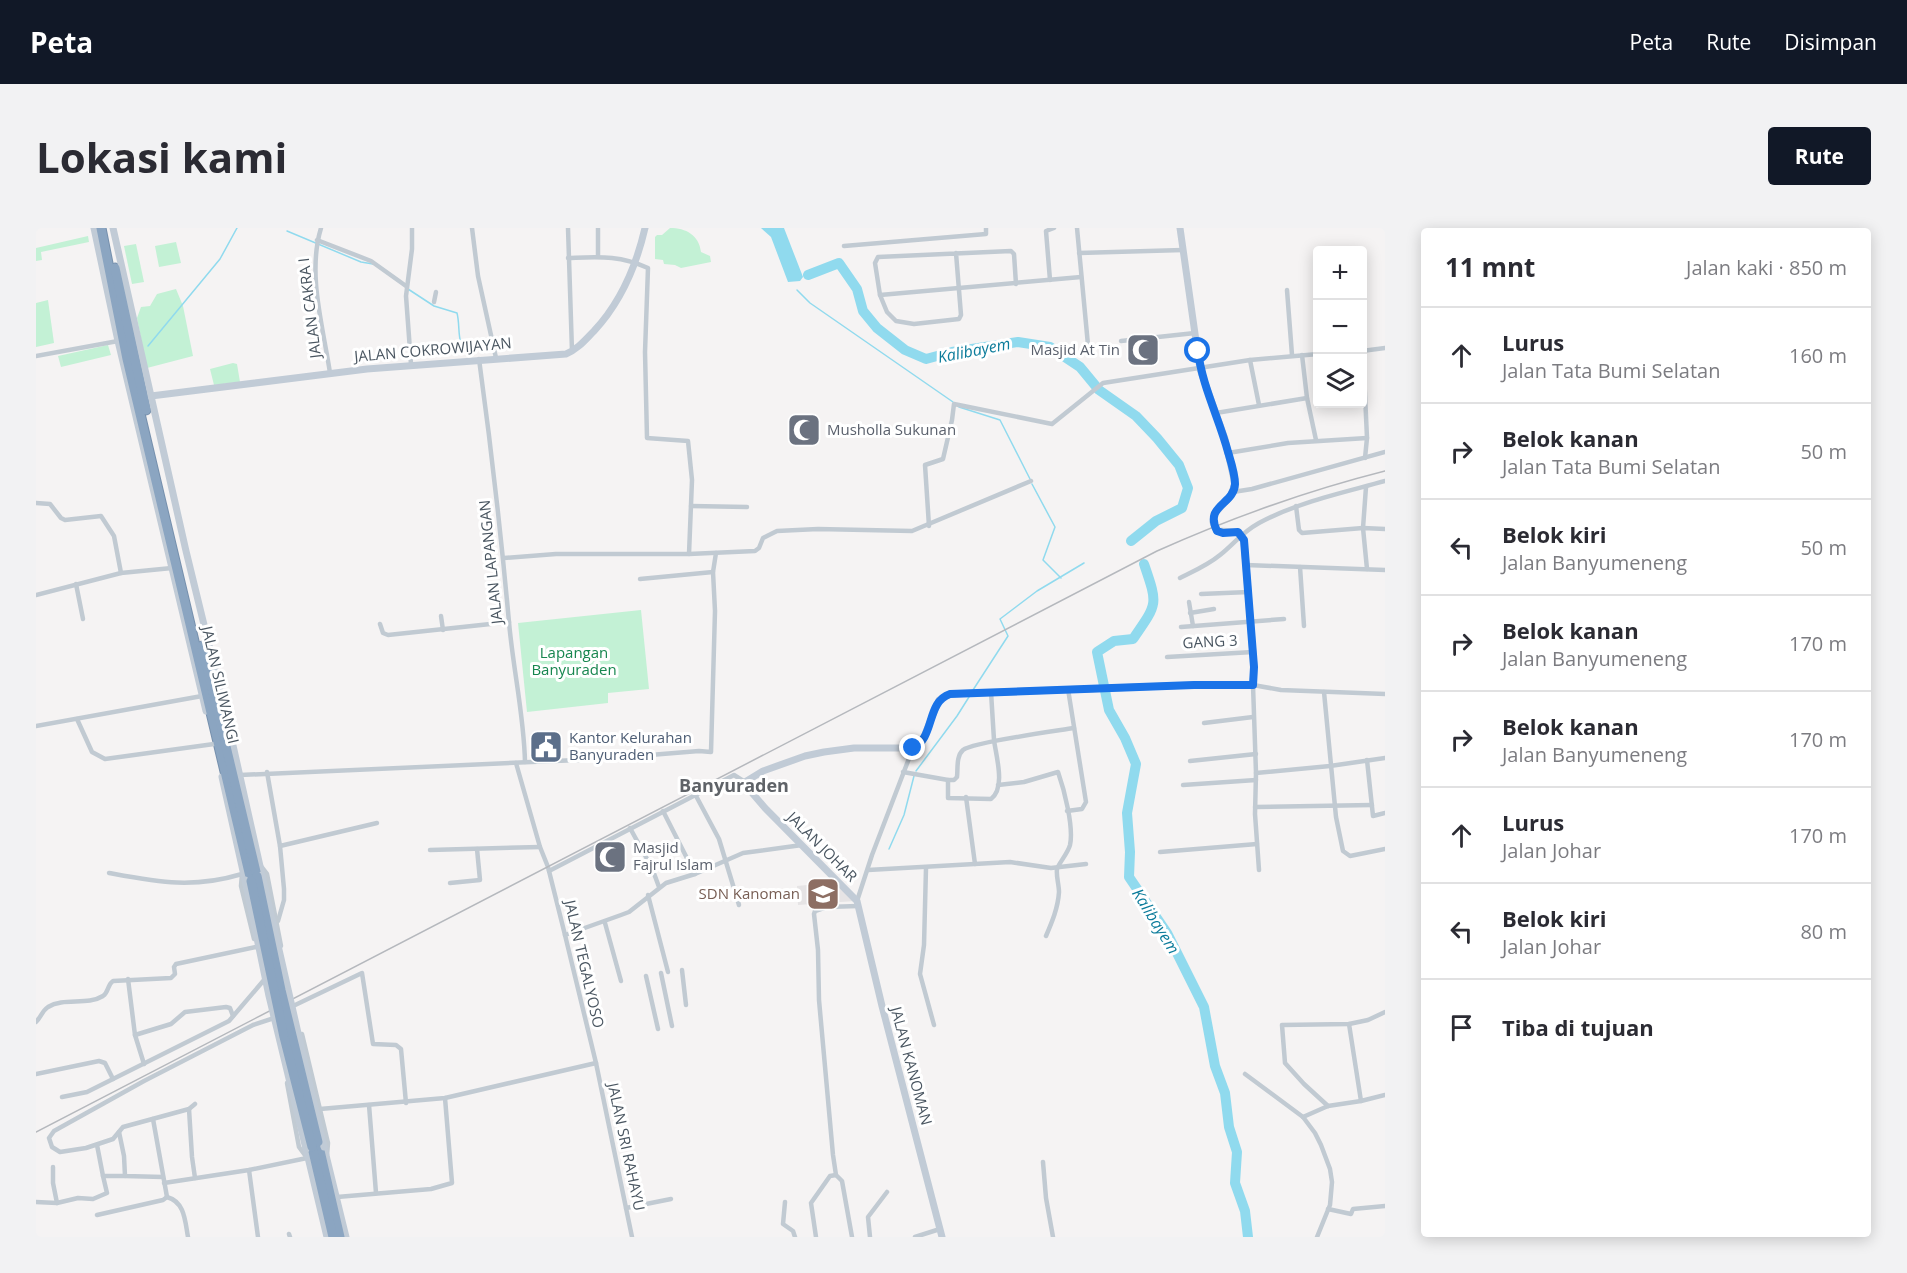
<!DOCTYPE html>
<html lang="id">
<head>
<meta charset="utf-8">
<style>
	body { margin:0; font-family:"Open Sans",sans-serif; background:#f2f2f3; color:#2b2b33 }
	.controls { position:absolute; right:18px; top:18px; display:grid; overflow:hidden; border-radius:6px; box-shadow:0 3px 15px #0003 }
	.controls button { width:54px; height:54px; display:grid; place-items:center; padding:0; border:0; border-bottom:2px solid #e1e1e2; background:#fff; color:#2b2b33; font:30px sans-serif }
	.stop { position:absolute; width:18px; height:18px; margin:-14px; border:4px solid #1a73e8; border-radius:50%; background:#fff }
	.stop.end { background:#1a73e8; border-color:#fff; box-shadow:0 2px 6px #0008 }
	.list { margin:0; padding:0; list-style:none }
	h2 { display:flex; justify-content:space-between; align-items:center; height:78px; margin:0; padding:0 24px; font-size:26px }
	h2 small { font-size:20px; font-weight:400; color:#7c7c81 }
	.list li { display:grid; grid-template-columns:39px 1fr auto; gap:18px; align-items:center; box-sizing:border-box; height:96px; padding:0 24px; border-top:2px solid #e1e1e2 }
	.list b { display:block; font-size:22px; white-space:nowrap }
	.list p { margin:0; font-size:20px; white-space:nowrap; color:#7c7c81 }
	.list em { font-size:20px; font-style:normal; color:#7c7c81 }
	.icon { flex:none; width:33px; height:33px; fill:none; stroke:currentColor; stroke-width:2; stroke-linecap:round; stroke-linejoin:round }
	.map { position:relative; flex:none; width:1349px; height:1009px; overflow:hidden; border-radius:6px }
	header { display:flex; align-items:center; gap:36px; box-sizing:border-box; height:84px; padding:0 30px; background:#111827; color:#fff }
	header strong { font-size:28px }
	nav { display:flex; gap:33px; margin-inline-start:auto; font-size:21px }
	.intro { display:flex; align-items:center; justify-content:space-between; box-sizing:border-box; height:144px; padding:0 36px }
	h1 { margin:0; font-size:42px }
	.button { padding:15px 27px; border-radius:6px; background:#111827; color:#fff; font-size:21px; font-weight:700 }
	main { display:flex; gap:36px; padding:0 36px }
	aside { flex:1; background:#fff; border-radius:6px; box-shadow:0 3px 15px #0003 }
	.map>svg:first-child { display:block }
	.education { fill:#e6e4e5 }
	.green { fill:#c3f1d5 }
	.water { fill:#90daee }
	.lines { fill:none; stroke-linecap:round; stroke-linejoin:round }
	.stream { stroke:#90daee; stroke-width:1.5 }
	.river { stroke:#90daee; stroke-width:10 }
	.highway-casing { stroke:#7690ad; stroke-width:11 }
	.street { stroke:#c1cad2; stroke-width:4.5 }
	.secondary { stroke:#c1cbd6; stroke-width:7 }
	.highway { stroke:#8ba5c1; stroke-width:9 }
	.rail { stroke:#b5b8bd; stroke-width:1.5 }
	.highway-bridge-casing { stroke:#7690ad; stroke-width:11; stroke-linecap:butt }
	.secondary-bridge { stroke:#c1cbd6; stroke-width:7 }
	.highway-bridge { stroke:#8ba5c1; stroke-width:9 }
	.route { stroke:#1a73e8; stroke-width:8 }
	.labels { text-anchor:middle; stroke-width:6; stroke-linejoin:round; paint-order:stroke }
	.street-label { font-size:15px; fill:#4a5661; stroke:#fff }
	.worship-label { font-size:15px; fill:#5b616d; stroke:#fff; text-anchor:start }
	.park-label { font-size:15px; fill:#17864f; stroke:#fff }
	.service-label { font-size:15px; fill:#4e5e75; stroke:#fff; text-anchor:start }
	.education-label { font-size:15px; fill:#785e54; stroke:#fff; text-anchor:end }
	.water-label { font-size:16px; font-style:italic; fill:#0c7c9b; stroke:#fff }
	.quarter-label { font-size:18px; font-weight:bold; fill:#5f6368; stroke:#fff }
</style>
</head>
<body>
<header>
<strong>Peta</strong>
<nav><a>Peta</a><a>Rute</a><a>Disimpan</a></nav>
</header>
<div class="intro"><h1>Lokasi kami</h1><a class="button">Rute</a></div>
<main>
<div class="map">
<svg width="1349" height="1009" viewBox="0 0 1349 1009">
	<rect width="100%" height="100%" fill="#f5f3f3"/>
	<path class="education" d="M801 654 819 673 762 677 761 658Z"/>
	<g class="green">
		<path d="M634 0C650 0 663 7 665 24L674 28 675 34 645 40 639 37 628 36 627 32 619 31V9L621 7H626Z"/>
		<path d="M52 8 53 14 5 24 6 32 0 33V20Z"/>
		<path d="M140 14 145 35 123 39 119 18Z"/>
		<path d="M100 16 108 54 96 56 88 18Z"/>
		<path d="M140 61 147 78 157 128 111 140 101 90 105 79 114 78 121 66Z"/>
		<path d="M12 72 18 115 0 119V75Z"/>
		<path d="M72 117 75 127 25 139 22 128Z"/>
		<path d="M197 135 201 136 204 154 178 157 174 141Z"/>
		<path d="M605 382 613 461 572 465V475L491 484 482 395Z"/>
	</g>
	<path class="water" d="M725 0H748L767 49 764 53 752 54 735 9Z"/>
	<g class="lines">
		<g class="stream">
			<path d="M251 3 325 34 337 36"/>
			<path d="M372 61 398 78 421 85C425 100 419 119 435 127"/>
			<path d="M761 62 774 75 917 174"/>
			<path d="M112 118 184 31 201 0"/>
			<path d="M923 179 964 192 994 251"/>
			<path d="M996 256 1019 299 1007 332 1025 350"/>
			<path d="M937 462 972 408 964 391 1001 363 1048 335"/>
			<path d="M880 543 921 488 933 469"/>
			<path d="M853 621 868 587 878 548"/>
		</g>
		<g class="river">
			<path d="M772 47 803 35 821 61 827 83 841 100 869 122 890 131 916 124 982 114 1014 119 1044 139 1063 162 1100 188 1121 210 1143 237 1152 260 1146 280 1120 293 1095 313"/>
			<path d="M1108 336C1122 377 1122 375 1097 411L1078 413 1061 424 1073 482 1089 510 1100 536 1091 585 1094 624 1093 649 1131 705 1168 779 1179 838 1189 865 1193 899 1201 924 1199 955 1209 983 1212 1009"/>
		</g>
		<g class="highway-casing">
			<g id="highway">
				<path d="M65 0 91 131 215 653"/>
				<path d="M79 40 110 182"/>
				<path d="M166 418 221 648"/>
				<path d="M282 914 304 1009"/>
				<path d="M276 919 297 1009"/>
			</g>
		</g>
		<g class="street">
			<path d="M285 0C271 46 287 98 294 145"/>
			<path d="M436 0 442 48 460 130"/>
			<path d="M532 0 536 123"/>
			<path d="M562 0V28"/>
			<path d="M1041 0 1052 117"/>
			<path d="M281 12 335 33 370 58"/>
			<path d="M808 18 950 6V0"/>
			<path d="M920 25 925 87 923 91 878 96 860 93 851 84 844 67 839 35 842 29 975 23 978 26 980 56"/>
			<path d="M1043 25 1147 22"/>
			<path d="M532 30C563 29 583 27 612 40L609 124 611 210 652 213 656 252 653 326"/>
			<path d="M1014 52 1010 3 1018 0"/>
			<path d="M1251 62 1256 127"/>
			<path d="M844 67 1045 49"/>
			<path d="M398 74 400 64"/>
			<path d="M1085 113 1159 105"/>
			<path d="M1326 123 1349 120"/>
			<path d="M1327 123 1331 210 1329 230"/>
			<path d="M1266 127 1271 170 1280 212"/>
			<path d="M0 128 82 113"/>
			<path d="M443 131C455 218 465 306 473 394 477 441 488 487 489 534"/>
			<path d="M1214 132 1223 177"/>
			<path d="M375 136 370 68 376 21V0"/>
			<path d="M1180 185 1271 170"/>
			<path d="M1192 225 1252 215 1331 210"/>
			<path d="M1330 259 1327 300 1331 341"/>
			<path d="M1197 264 1216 261 1349 224"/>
			<path d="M0 275 14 276 25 290 29 292 65 288 78 308 85 345"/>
			<path d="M655 278 711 279"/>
			<path d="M1260 278 1263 302 1266 305 1327 300 1349 301"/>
			<path d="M893 298 889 237 907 231 916 192 918 176 1016 196 1067 155 1214 132 1282 126"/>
			<path d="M468 330 520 326H653L719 323 723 320 727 310 741 303 782 301 876 303 995 253"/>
			<path d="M1210 337 1349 342"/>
			<path d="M1264 339 1268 398"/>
			<path d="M1144 350C1158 343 1172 337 1184 327 1199 315 1205 305 1223 295 1262 274 1306 265 1349 253"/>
			<path d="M604 351 677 344"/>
			<path d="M40 356 47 391"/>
			<path d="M1165 366 1213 364"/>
			<path d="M0 367 85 345 136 340"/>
			<path d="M1153 374 1157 398"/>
			<path d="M1154 385 1178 381"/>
			<path d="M405 388 407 402"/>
			<path d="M344 396 347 405 352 407 473 394"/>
			<path d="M1145 399 1248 391"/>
			<path d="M1131 429 1217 424"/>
			<path d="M955 464C956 480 957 496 958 512 960 528 970 560 955 571L912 570V552H918L921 549C922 541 920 528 927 522 937 514 1020 503 1038 500"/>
			<path d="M1288 464 1300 589 1307 623 1314 628 1349 621"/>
			<path d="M41 491 56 524 69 531 178 516"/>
			<path d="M1168 495 1217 489"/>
			<path d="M0 498 166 468"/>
			<path d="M1331 532 1337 588 1349 585"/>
			<path d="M1154 533 1220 526"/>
			<path d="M480 535 504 619 512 639 529 707 560 835 596 1009"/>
			<path d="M231 544 244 618 248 661V672L242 693"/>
			<path d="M867 544 912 552"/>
			<path d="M1220 545 1294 538 1349 530"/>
			<path d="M204 547 565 531 663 523 675 524 679 383 677 344 680 325"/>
			<path d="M962 557 988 554 1022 544C1028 561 1038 599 1034 617 1032 625 1023 635 1021 641 1020 648 1023 657 1023 664 1022 680 1016 694 1010 708"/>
			<path d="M1147 557 1220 552"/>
			<path d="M659 566 683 611 703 677"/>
			<path d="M930 569 939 636"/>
			<path d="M1219 579 1336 577"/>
			<path d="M627 583 659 646"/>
			<path d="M1031 583 1046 581 1050 574 1032 461"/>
			<path d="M594 600 616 640 623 659"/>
			<path d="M244 618 341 595"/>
			<path d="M394 622 504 619"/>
			<path d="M1124 624 1221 616"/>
			<path d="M224 637 231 646 245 718"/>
			<path d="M890 640 888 717 884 746 898 797"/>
			<path d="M832 642 974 634 1015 640 1050 636"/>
			<path d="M1223 642 1219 586 1220 545 1217 457 1245 462 1349 466"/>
			<path d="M513 643 698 547 709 554"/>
			<path d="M73 645C122 654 156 661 206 646"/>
			<path d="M206 646 205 658 218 711"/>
			<path d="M414 655 444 652 441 621"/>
			<path d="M612 667 632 744"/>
			<path d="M821 673 836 627 877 520"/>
			<path d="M569 695 585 753"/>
			<path d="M529 707 585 687 593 684 630 655 659 646 707 625 766 617"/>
			<path d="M646 742 650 777"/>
			<path d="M625 745 636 798"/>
			<path d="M610 748 622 801"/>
			<path d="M92 751 99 807 108 836"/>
			<path d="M255 779 326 745 337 816 360 817 365 821 370 875"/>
			<path d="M0 794C5 789 6 783 12 779 28 769 51 778 67 768 73 764 71 757 77 753L135 750 139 746 138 739 140 736 220 719"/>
			<path d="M1313 796 1325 873"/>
			<path d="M266 806 292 915 291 927"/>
			<path d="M99 807 135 796 149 784 190 779 194 780 197 788"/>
			<path d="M0 846 63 833 69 835 77 851"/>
			<path d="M1209 846 1267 889 1279 905 1285 917 1294 941 1296 954 1294 977 1281 1009"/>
			<path d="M251 855 263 919 271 930"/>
			<path d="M26 869 51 864 193 793 228 752"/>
			<path d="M159 876 153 881 87 899 77 911 50 920 24 924 16 919 13 910 18 903 108 853 217 797 241 789"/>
			<path d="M333 877 340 965"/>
			<path d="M1292 878 1268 856 1249 835 1246 797 1313 796 1332 792 1349 784"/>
			<path d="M153 881 156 929 159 950"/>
			<path d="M284 881 409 870 560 835"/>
			<path d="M1267 889 1292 878 1325 873 1349 867"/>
			<path d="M117 891 131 969"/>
			<path d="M83 904 88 928 89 948 127 949"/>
			<path d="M61 917 67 948H89"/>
			<path d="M1007 934 1010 970 1017 1009"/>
			<path d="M17 939V955L21 975"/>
			<path d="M213 942 222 1009"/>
			<path d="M128 955 213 942 271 930"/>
			<path d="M301 969 395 961 416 955 409 870"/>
			<path d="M0 974 21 975 42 970 57 971 71 965 67 948"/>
			<path d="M749 974 747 996 757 1003 759 1009"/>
			<path d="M590 980 635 971"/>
			<path d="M1292 981 1315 986 1317 981 1349 978"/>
			<path d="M61 987 127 972 131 969C149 974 149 993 152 1009"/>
			<path d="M253 1006 254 1009"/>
			<path d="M780 1009 775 975 794 948 800 947"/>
			<path d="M816 1009 806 953 800 947 797 927 783 772 782 722 778 686 779 683 791 679 822 678"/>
			<path d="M834 1009 832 989 851 964"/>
			<path d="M879 1009 904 1001"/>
		</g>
		<g class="secondary">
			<path d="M58 0 82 113 170 483"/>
			<path d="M77 0 150 323 192 495 226 647"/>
			<path d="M115 168 331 141 530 126C542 121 549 112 558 103 585 74 600 39 609 0"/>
			<path d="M186 549 209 652"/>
			<path d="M288 919 310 1009"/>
			<path d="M270 921 291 1009"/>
			<path d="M906 1009 846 778 821 673 729 580 711 559 709 554 727 543 769 528 788 524 818 520H877L887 511 903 472 914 466 1158 457H1217L1218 439 1208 313 1202 304 1181 303 1177 294 1178 286 1194 269 1199 256 1189 211 1164 141 1144 0"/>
		</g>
		<use href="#highway" class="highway"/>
		<path class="rail" d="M0 904 1121 323C1195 290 1270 263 1349 243"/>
		<g class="highway-bridge-casing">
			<g id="highway-bridge">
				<path d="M221 648 245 762 282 914"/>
				<path d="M215 653 248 809 276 919"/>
			</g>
		</g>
		<g class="secondary-bridge">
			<path d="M226 647 288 919"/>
			<path d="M209 652 233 768 270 921"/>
		</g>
		<use href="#highway-bridge" class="highway-bridge"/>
	</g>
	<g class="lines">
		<path class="route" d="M877 520C899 510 890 474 914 466L1158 457H1217L1218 439 1208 312 1202 304 1187 305 1181 303C1168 277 1198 277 1199 256 1199 246 1195 234 1192 224 1183 190 1166 158 1162 123"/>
	</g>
	<defs>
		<g id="mosque-square" transform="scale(1.725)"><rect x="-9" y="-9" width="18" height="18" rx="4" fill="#6b7280" stroke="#fff"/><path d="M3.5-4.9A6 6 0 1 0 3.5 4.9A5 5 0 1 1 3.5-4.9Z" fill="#fff"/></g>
		<g id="civic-square" transform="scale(1.725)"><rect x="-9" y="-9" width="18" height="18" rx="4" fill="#5c6f8a" stroke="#fff"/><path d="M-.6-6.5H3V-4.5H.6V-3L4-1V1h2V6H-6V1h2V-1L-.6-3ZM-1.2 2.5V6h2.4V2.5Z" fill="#fff"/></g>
		<g id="school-square" transform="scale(1.725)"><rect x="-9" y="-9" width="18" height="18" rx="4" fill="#8d6e63" stroke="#fff"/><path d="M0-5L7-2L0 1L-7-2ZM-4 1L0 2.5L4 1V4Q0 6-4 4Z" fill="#fff"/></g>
	</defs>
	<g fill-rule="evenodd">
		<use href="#mosque-square" x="1107" y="122"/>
		<use href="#mosque-square" x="768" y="202"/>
		<use href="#civic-square" x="510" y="519"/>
		<use href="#mosque-square" x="574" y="629"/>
		<use href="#school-square" x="787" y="666"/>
	</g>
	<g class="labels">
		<g class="street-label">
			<text transform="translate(274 80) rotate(-97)" y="5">JALAN CAKRA I</text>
			<text transform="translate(397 122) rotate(-5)" y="5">JALAN COKROWIJAYAN</text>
			<text transform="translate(455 334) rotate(-96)" y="5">JALAN LAPANGAN</text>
			<text transform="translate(1174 414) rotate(-3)" y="5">GANG 3</text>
			<text transform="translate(184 457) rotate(77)" y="5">JALAN SILIWANGI</text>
			<text transform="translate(786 619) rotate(45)" y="5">JALAN JOHAR</text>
			<text transform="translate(548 736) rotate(77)" y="5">JALAN TEGALYOSO</text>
			<text transform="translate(875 838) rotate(75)" y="5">JALAN KANOMAN</text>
			<text transform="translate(590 919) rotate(78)" y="5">JALAN SRI RAHAYU</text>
		</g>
		<g class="worship-label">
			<text x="1084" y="127" text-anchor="end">Masjid At Tin</text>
			<text x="791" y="207">Musholla Sukunan</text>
			<text x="597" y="625">Masjid<tspan x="597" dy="17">Fajrul Islam</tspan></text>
		</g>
		<g class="park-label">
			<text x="538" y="430">Lapangan<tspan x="538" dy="17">Banyuraden</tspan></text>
		</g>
		<g class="service-label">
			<text x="533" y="515">Kantor Kelurahan<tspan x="533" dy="17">Banyuraden</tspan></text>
		</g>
		<g class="education-label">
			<text x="764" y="671">SDN Kanoman</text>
		</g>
		<g class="water-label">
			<text transform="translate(938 122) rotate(-11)" y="6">Kalibayem</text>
			<text transform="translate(1120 693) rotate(58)" y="6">Kalibayem</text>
		</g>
		<g class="quarter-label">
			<text x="698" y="564">Banyuraden</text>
		</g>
	</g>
</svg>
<div class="controls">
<button>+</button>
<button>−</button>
<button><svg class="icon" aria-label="layers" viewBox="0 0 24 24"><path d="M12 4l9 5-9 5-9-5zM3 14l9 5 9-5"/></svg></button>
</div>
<div class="stop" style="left:1162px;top:123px"></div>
<div class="stop end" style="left:877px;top:520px"></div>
</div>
<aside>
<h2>11 mnt<small>Jalan kaki · 850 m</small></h2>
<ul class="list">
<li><svg class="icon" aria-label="ahead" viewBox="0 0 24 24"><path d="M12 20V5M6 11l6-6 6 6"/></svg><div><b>Lurus</b><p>Jalan Tata Bumi Selatan</p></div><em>160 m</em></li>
<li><svg class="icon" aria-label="right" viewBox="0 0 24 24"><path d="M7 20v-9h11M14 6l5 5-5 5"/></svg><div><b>Belok kanan</b><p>Jalan Tata Bumi Selatan</p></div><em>50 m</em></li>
<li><svg class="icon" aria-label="left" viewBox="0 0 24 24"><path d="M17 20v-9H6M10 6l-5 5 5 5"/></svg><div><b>Belok kiri</b><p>Jalan Banyumeneng</p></div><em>50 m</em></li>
<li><svg class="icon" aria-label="right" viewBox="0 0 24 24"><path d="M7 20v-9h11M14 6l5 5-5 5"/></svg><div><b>Belok kanan</b><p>Jalan Banyumeneng</p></div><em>170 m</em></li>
<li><svg class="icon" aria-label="right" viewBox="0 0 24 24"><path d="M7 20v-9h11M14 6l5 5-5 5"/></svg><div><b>Belok kanan</b><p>Jalan Banyumeneng</p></div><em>170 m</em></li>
<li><svg class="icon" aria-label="ahead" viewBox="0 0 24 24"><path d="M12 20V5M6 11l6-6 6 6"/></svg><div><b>Lurus</b><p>Jalan Johar</p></div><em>170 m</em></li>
<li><svg class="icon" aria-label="left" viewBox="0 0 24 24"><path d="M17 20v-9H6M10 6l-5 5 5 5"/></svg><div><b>Belok kiri</b><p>Jalan Johar</p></div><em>80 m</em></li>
<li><svg class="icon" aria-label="arrive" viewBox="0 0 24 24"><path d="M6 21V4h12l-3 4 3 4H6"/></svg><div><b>Tiba di tujuan</b></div></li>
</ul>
</aside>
</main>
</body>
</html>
